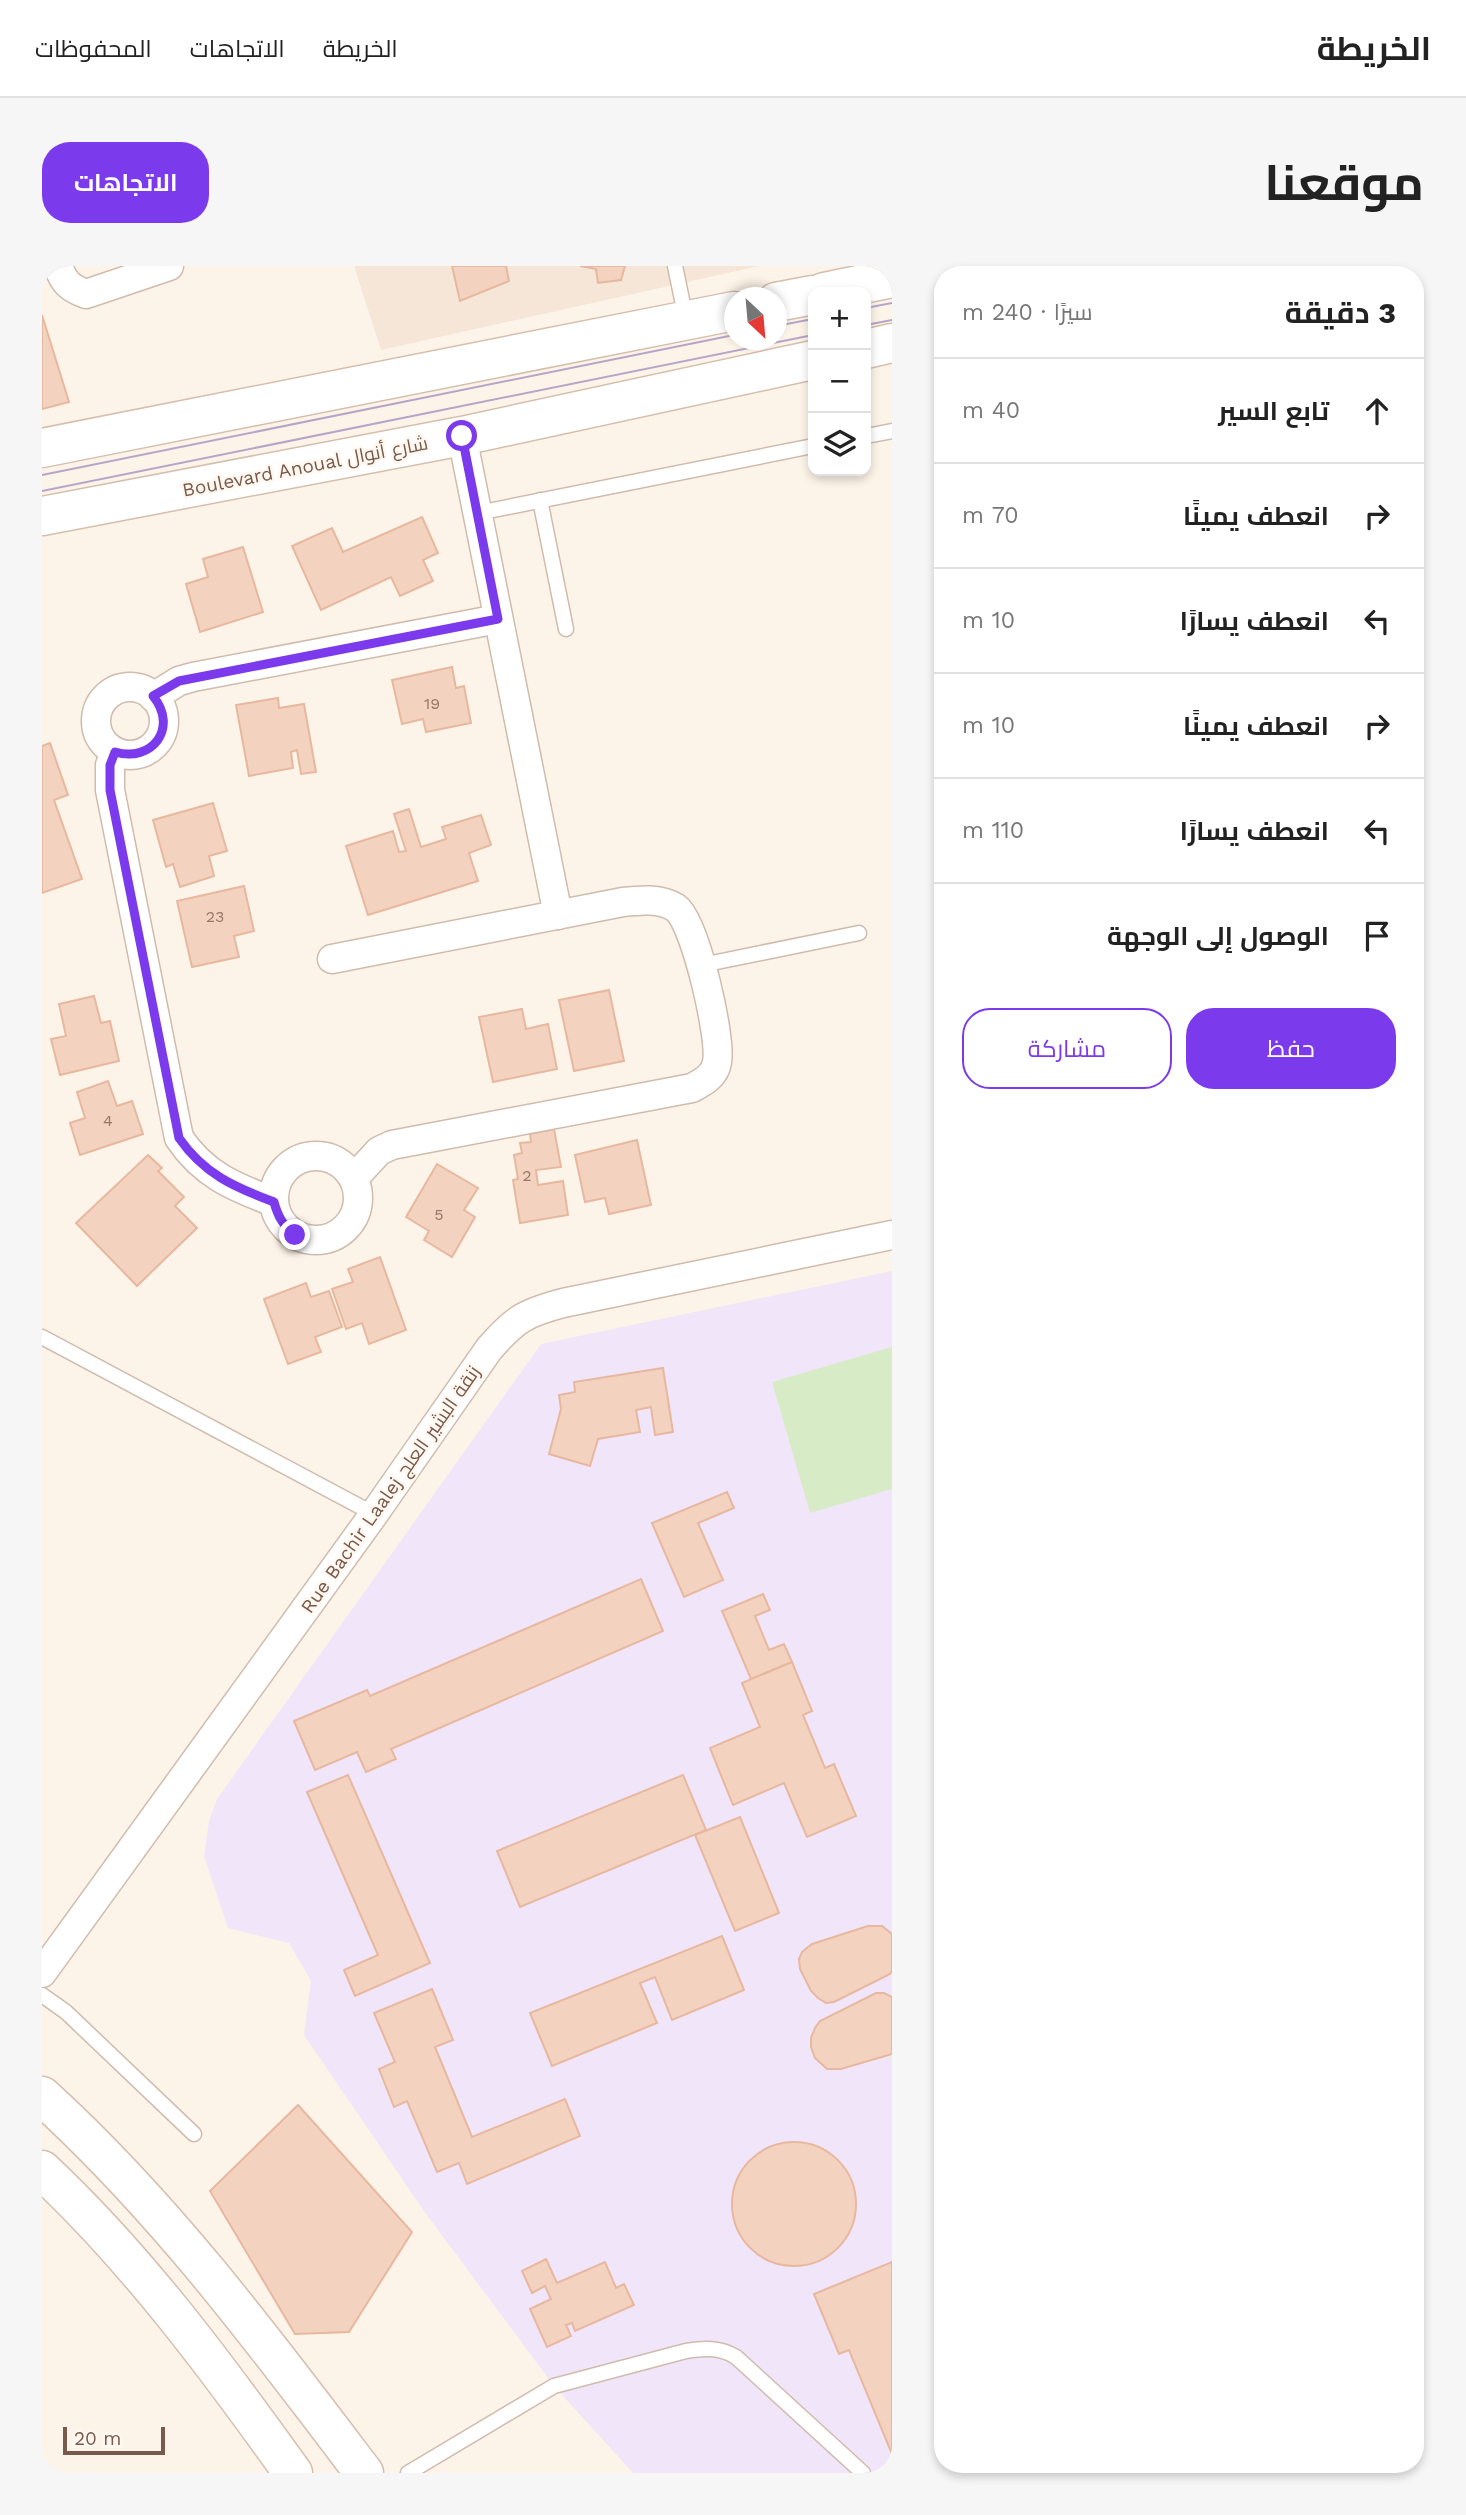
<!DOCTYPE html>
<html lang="ar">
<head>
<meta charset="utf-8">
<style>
	body { margin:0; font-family:"Work Sans",Cairo,sans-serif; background:#f6f6f6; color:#222; direction:rtl }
	.controls { position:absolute; right:21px; top:21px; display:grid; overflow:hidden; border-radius:14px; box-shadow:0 4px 10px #0003 }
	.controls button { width:63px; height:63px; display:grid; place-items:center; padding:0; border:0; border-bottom:2px solid #e0e0e0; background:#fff; color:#222; font:35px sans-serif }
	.compass { position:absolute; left:682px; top:21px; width:63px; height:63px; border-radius:50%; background:#fff; box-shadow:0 4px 10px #0003; rotate:154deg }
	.scale { position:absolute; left:21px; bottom:18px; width:102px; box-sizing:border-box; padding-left:7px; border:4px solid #79594b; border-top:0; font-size:19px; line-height:24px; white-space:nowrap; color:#79594b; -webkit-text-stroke:5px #fff8f0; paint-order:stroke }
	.stop { position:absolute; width:21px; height:21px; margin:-16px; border:5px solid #7c3aed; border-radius:50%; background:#fff }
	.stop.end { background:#7c3aed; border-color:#fff; box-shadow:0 2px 7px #0008 }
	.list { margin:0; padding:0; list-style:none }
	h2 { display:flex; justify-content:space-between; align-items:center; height:91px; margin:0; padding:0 28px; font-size:30px }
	h2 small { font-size:23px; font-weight:400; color:#767676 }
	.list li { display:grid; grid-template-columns:46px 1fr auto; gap:21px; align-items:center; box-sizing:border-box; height:105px; padding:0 28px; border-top:2px solid #e0e0e0 }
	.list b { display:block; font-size:26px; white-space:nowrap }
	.list em { font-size:23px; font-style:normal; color:#767676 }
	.actions { display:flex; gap:14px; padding:21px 28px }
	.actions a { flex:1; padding:16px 0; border:2px solid #7c3aed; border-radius:28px; text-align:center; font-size:24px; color:#7c3aed }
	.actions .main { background:#7c3aed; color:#fff }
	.icon { flex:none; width:38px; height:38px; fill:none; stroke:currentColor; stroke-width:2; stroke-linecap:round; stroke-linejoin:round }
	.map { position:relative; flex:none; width:850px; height:2207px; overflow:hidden; direction:ltr; border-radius:28px }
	header { display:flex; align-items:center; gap:42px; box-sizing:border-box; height:98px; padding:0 35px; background:#fff; border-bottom:2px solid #e0e0e0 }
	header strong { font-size:33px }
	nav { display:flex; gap:38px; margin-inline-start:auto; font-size:24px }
	.intro { display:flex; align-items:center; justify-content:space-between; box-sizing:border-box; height:168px; padding:0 42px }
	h1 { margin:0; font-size:49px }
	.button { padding:18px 32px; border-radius:28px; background:#7c3aed; color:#fff; font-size:24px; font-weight:700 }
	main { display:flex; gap:42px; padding:0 42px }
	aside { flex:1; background:#fff; border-radius:28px; box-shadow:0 4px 10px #0003 }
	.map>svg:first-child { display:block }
	.residential { fill:#f5e6d7 }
	.education { fill:#f1e5fa }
	.green { fill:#d7ecc6 }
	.building { fill:#f3d2bf; stroke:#e7b89f; stroke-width:2 }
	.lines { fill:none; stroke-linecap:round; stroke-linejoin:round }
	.service-casing { stroke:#d0bbad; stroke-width:17 }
	.minor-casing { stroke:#d0bbad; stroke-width:31 }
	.secondary-casing { stroke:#d6bead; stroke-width:41 }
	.service { stroke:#fff; stroke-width:14 }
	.minor { stroke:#fff; stroke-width:28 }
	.secondary { stroke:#fff; stroke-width:38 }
	.tram { stroke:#b7a5c8; stroke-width:2 }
	.route { stroke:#7c3aed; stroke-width:9 }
	.labels { text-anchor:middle; stroke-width:5; stroke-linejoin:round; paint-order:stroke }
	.number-label { font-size:16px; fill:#987768 }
	.street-label { font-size:19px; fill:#79594b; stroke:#fff8f0 }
</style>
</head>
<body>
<header>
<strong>الخريطة</strong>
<nav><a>الخريطة</a><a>الاتجاهات</a><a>المحفوظات</a></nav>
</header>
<div class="intro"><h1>موقعنا</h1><a class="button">الاتجاهات</a></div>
<main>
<aside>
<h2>3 دقيقة<small>سيرًا · 240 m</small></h2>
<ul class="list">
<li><svg class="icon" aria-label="ahead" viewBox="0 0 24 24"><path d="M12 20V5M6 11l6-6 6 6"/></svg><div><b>تابع السير</b></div><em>40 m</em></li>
<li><svg class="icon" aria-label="right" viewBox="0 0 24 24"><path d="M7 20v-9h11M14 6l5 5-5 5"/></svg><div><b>انعطف يمينًا</b></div><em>70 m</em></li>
<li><svg class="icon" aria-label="left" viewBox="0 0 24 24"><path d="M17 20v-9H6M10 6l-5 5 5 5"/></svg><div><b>انعطف يسارًا</b></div><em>10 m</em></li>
<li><svg class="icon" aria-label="right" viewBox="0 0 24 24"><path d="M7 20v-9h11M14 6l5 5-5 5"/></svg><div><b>انعطف يمينًا</b></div><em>10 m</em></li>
<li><svg class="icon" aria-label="left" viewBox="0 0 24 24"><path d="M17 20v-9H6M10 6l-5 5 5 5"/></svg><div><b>انعطف يسارًا</b></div><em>110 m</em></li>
<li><svg class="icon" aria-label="arrive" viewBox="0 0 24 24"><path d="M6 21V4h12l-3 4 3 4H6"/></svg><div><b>الوصول إلى الوجهة</b></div></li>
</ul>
<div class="actions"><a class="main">حفظ</a><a>مشاركة</a></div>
</aside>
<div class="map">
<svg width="850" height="2207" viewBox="0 0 850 2207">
	<rect width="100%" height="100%" fill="#fdf4e9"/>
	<path class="residential" d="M312 0H717L339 84Z"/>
	<path class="education" d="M850 1005V2207H591L512 2120 382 1945 262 1769 269 1715 247 1677 186 1662 162 1590 167 1555 175 1533 499 1078Z"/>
	<path class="green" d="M850 1081V1223L768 1247 730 1116Z"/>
	<g class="building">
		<path d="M410 0H464L467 15 418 35Z"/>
		<path d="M538 0H583L579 14 556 17 554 3Z"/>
		<path d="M0 49 27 136 0 143Z"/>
		<path d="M380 251 396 287 381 294 391 315 358 330 349 311 279 344 250 280 290 262 301 286Z"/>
		<path d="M201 281 221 346 158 366 144 318 166 311 161 293Z"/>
		<path d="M410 401 414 422 422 420 429 457 384 466 381 453 360 458 350 414Z"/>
		<path d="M236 432 237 442 262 438 274 506 259 508 255 484 249 486 251 502 207 510 194 439Z"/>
		<path d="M8 477 26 529 12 534 40 613 0 627V480Z"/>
		<path d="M171 537 185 585 167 590 172 610 138 621 131 598 124 601 111 554Z"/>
		<path d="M367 543 379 581 404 573 400 561 439 549 449 579 427 587 436 615 326 649 304 580 351 565 357 586 364 585 352 548Z"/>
		<path d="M202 620 212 665 192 670 197 691 150 701 135 635Z"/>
		<path d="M567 724 582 795 532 805 517 734Z"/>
		<path d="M52 730 59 757 68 755 77 795 18 809 9 773 24 770 17 738Z"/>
		<path d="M480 743 484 763 506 758 515 803 451 816 437 751Z"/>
		<path d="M66 815 75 840 90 835 101 868 38 889 28 857 43 852 35 826Z"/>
		<path d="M512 863 519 901 494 904 496 919 521 915 526 949 478 957 471 914 476 913 472 889 480 887 478 877 489 876 488 868Z"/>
		<path d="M595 874 609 939 567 948 563 932 543 936 533 889Z"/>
		<path d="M106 889 120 902 116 905 142 931 133 940 155 962 95 1020 34 957Z"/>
		<path d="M395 898 436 922 422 944 433 951 410 991 382 974 387 965 364 951Z"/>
		<path d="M338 991 364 1064 327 1078 320 1057 304 1063 290 1023 311 1016 306 1003Z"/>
		<path d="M264 1017 269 1031 287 1025 300 1061 273 1071 279 1086 246 1098 222 1033Z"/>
		<path d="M621 1102 631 1166 613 1169 609 1141 594 1144 598 1166 556 1173 548 1200 507 1188 519 1143 517 1129 533 1126 532 1116Z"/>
		<path d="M685 1226 692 1242 656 1257 681 1314 642 1331 610 1257Z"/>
		<path d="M599 1313 621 1365 349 1483 354 1493 324 1506 315 1486 273 1504 252 1455 325 1424 328 1430Z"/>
		<path d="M721 1328 728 1344 713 1350 727 1384 742 1378 750 1396 709 1413 680 1345Z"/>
		<path d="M750 1396 770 1445 761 1449 783 1502 792 1498 814 1550 765 1571 742 1517 691 1539 668 1482 718 1461 700 1417Z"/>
		<path d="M306 1509 388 1697 313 1730 302 1704 336 1689 265 1526Z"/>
		<path d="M641 1509 664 1564 478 1641 455 1585Z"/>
		<path d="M698 1551 737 1647 693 1665 653 1569Z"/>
		<path d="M826 1660H840L850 1668V1705L848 1708 792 1736 784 1737 776 1732 769 1725 758 1703 757 1693 760 1686 770 1678Z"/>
		<path d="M680 1670 702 1724 630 1754 613 1711 598 1717 615 1757 510 1800 488 1747Z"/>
		<path d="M390 1723 411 1774 393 1781 430 1871 523 1833 538 1870 425 1918 417 1897 395 1906 365 1835 352 1841 337 1803 353 1796 332 1747Z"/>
		<path d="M834 1727H842L850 1731V1788L799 1803H785L773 1792 769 1781V1772L773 1762 778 1755Z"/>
		<path d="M256 1839 370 1966 307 2066 253 2068 168 1925Z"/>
		<circle cx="752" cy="1938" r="62"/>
		<path d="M504 1993 515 2017 563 1996 574 2022 582 2018 592 2039 533 2065 530 2057 524 2059 529 2070 505 2081 488 2043 509 2033 503 2020 490 2027 480 2005Z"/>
		<path d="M850 1996V2188L807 2084 797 2088 772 2028Z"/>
	</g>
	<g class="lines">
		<g class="service-casing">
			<g id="service">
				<path d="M633 0 644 53"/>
				<path d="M824 170 850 165"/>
				<path d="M498 234 524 363"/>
				<path d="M436 247 771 180"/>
				<path d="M660 699 817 667"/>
				<path d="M0 1071 332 1248"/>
				<path d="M0 1729 24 1746 152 1868"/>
				<path d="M366 2207 512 2120 644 2085C662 2082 678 2081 694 2091L821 2207"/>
			</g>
		</g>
		<g class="minor-casing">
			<g id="minor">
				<path d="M16 0C22 17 28 22 44 28L127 0"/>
				<path d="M420 170 516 649"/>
				<circle cx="88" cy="455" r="34"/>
				<path d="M111 431 137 415 151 411 456 353"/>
				<path d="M73 486 68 499V524L137 872C162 909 192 921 232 936"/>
				<path d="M290 693 581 636C598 634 619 632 634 642 653 655 680 773 675 796 673 810 661 816 650 822L350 879 337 885 312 912"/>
				<circle cx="274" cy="932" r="42"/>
				<path d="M0 1707 332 1248 447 1083C473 1053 483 1047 521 1037L850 969"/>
			</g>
		</g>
		<g class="secondary-casing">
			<g id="secondary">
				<path d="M782 26 850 12"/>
				<path d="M734 36 771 29"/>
				<path d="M824 83 850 77"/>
				<path d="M0 182 692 45"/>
				<path d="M0 250 420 170 771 94"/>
				<path d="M0 1830C123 1942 222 2075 322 2207"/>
				<path d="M0 1904C96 1994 175 2101 251 2207"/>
			</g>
		</g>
		<use href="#service" class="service"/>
		<use href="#minor" class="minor"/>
		<use href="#secondary" class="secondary"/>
		<g class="tram">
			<path d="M824 42 850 37"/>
			<path d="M824 59 850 54"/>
			<path d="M734 60 771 53"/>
			<path d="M0 209 692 69"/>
			<path d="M0 225 771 69"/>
		</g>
	</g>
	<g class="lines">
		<path class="route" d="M253 969C241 959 236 951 232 936 192 921 162 908 137 872L68 524V499L73 486C110 497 137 462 111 430L137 415 456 353 420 170"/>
	</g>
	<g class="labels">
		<g class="number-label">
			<text x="390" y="443">19</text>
			<text x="173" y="656">23</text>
			<text x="66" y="860">4</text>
			<text x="485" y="915">2</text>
			<text x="397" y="954">5</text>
		</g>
		<g class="street-label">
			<text transform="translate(263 200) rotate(-11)" y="7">Boulevard Anoual شارع أنوال</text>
			<text transform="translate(348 1223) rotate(-55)" y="7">Rue Bachir Laalej زنقة البشير العلج</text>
		</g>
	</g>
</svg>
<div class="controls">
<button>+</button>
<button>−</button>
<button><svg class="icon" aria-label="layers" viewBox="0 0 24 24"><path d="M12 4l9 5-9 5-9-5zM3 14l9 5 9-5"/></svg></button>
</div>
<svg class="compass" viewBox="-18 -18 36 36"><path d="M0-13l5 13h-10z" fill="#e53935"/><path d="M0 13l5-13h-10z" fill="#767676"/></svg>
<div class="scale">20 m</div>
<div class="stop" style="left:420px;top:170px"></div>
<div class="stop end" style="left:253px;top:969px"></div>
</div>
</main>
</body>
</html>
